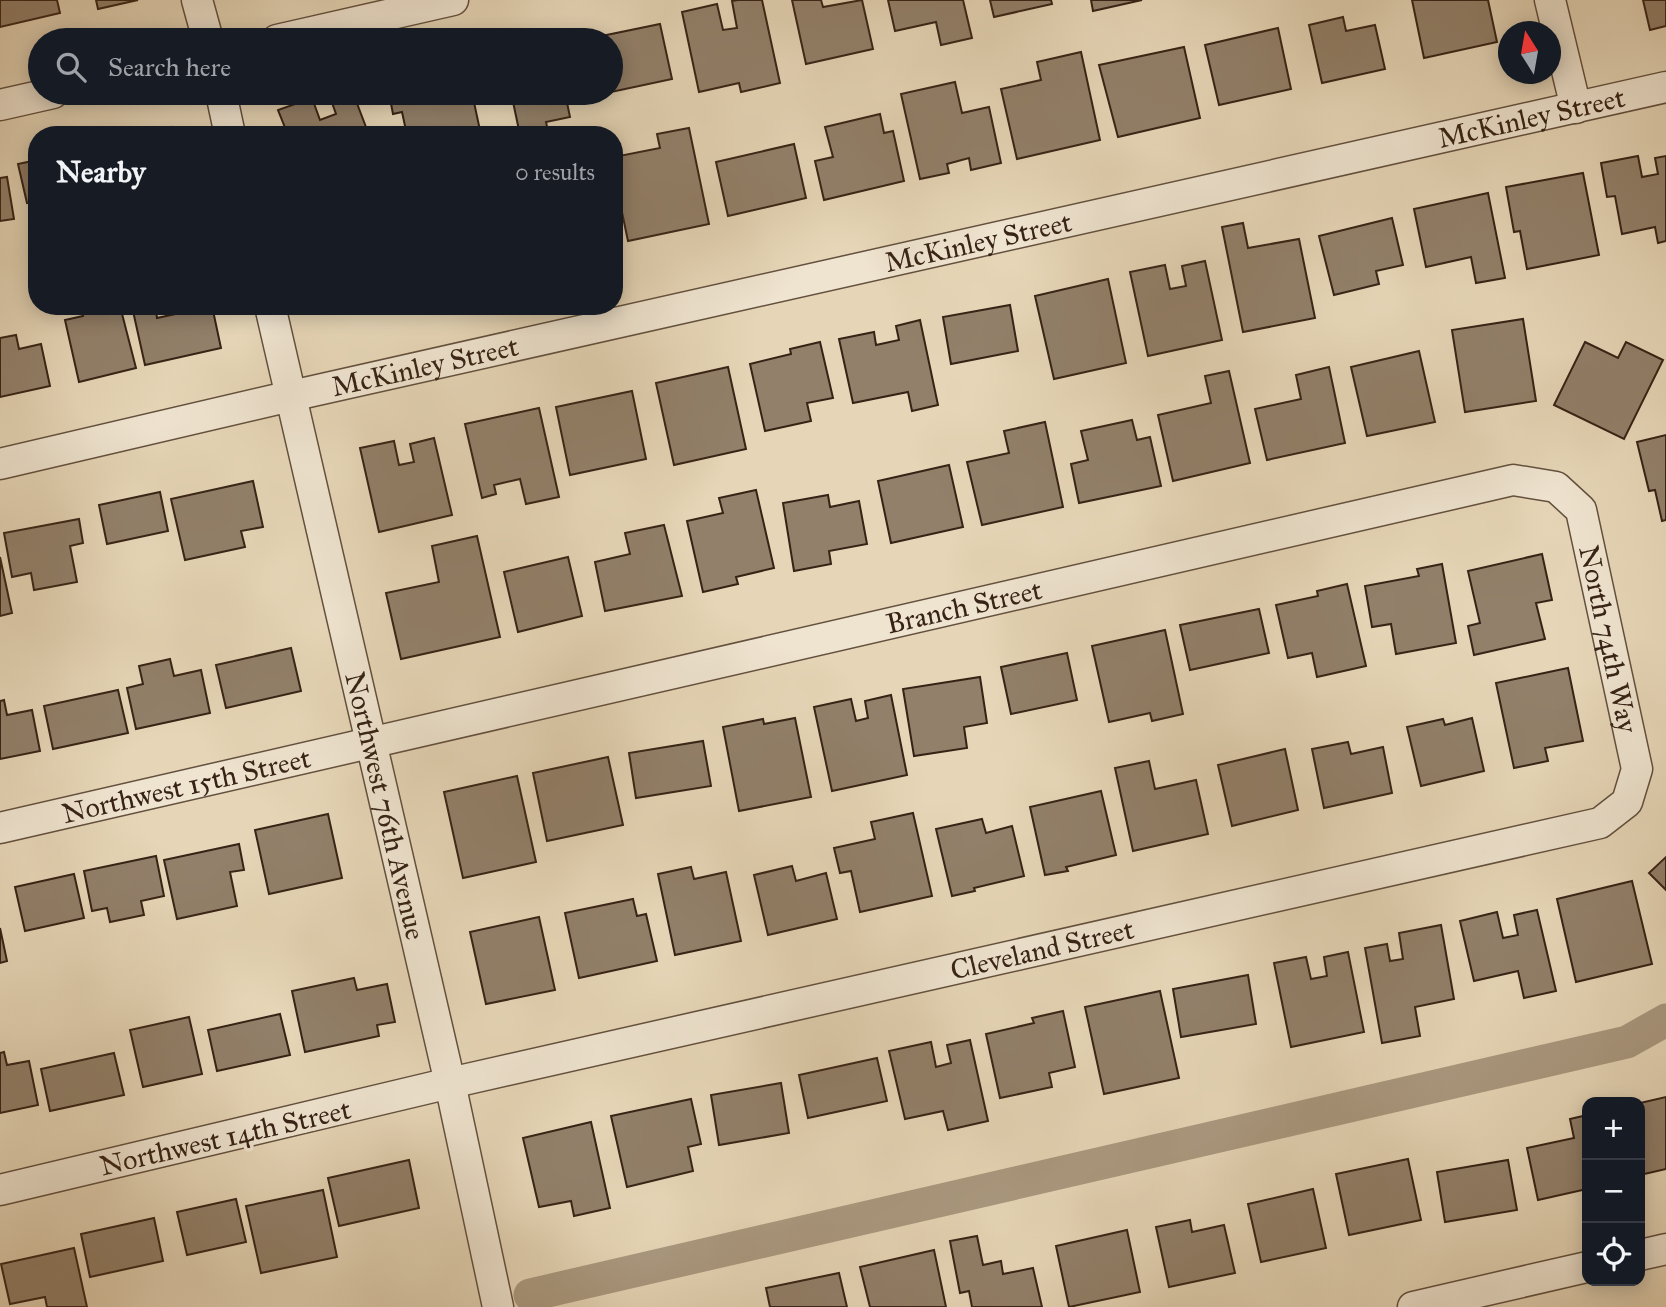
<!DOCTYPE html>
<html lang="en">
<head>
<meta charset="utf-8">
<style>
	body { margin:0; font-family:"IM FELL Great Primer",serif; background:#20242c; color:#f1f3f6 }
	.controls { position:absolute; right:21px; bottom:21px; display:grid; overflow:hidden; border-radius:14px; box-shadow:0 4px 18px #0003 }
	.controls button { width:63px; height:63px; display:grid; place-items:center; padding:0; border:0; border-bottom:2px solid #363941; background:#171b24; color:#f1f3f6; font:35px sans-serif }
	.compass { position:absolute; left:1498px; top:21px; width:63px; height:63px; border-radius:50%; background:#171b24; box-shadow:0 4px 18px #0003; rotate:349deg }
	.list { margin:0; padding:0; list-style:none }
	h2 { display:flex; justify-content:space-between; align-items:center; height:91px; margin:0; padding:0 28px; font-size:30px }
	h2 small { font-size:23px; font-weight:400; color:#9ea1a6 }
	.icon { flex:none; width:38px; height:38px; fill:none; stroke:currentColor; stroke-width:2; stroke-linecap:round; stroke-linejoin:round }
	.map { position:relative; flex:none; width:1666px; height:1307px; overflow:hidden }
	.search { position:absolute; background:#171b24; box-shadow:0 4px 18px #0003; left:28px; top:28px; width:595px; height:77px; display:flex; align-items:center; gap:18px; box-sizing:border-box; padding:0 24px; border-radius:38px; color:#9ea1a6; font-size:26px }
	.panel { position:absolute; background:#171b24; box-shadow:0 4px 18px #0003; left:28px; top:126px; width:595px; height:189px; border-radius:28px }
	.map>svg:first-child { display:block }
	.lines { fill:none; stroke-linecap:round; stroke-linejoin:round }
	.canal { stroke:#aa9980; stroke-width:33 }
	.building { fill:#92806a; stroke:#372316; stroke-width:2 }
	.street-casing { stroke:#63503e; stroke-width:33 }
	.street { stroke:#efe4d0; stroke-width:30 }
	.labels { text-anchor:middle; stroke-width:7; stroke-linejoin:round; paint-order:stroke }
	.street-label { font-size:28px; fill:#372316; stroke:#efe4d0 }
</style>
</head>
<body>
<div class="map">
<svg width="1666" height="1307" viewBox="0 0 1666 1307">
	<rect width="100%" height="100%" fill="#e6d6b7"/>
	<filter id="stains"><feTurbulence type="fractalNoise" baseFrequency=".00286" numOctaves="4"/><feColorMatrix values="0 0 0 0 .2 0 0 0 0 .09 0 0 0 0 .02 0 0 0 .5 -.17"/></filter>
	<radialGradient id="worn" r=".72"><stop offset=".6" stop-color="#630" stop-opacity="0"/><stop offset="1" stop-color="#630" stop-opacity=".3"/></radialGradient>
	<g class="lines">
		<path class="canal" d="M530 1295 1627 1042 1666 1020"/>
	</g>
	<g class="building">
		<path d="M0 0H57L60 13 0 27Z"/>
		<path d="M96 0H138L98 9Z"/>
		<path d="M738 0H762L780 83 741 92 739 83 699 92 682 12 717 4 723 30 737 28 732 1Z"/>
		<path d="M792 0H821L823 7 862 0 873 49 806 64Z"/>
		<path d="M888 0H963L972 38 941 45 936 22 895 31Z"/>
		<path d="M990 0H1051L1052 4 994 17Z"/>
		<path d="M1091 0H1142L1093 11Z"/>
		<path d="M1412 0H1488L1497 42 1424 58Z"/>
		<path d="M1643 0H1666V26L1650 30Z"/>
		<path d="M1343 17 1346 31 1375 25 1385 69 1322 83 1309 25Z"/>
		<path d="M660 24 672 79 611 92V40L587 39Z"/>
		<path d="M1278 28 1291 89 1219 105 1205 45Z"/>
		<path d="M1184 47 1200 118 1118 137 1099 65Z"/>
		<path d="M1081 52 1100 140 1017 159 1001 89 1041 80 1037 62Z"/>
		<path d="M955 82 962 113 989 107 1001 163 971 170 969 158 947 164 949 173 920 179 901 94Z"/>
		<path d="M340 93H353L369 135H288L278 110 312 98 320 120 336 114 330 97Z"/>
		<path d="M389 93H472L481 135H407L402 112 393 114Z"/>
		<path d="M493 93H565L570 117 546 122 549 135H520L512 97 495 101Z"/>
		<path d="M880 114 884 133 893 131 904 181 824 200 815 161 833 157 825 127Z"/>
		<path d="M171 127 173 135H134Z"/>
		<path d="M689 128 709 224 628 241 614 174V157L660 148 657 134Z"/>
		<path d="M794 144 806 198 728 216 716 162Z"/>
		<path d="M1638 156 1642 177 1658 174 1655 158 1666 156V241L1658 243 1655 227 1622 234 1615 196 1607 197 1601 163Z"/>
		<path d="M37 160V201L27 203 18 164Z"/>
		<path d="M1583 173 1599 255 1527 269 1520 231 1514 232 1506 187Z"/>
		<path d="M7 177 14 219 0 221V178Z"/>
		<path d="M1488 193 1505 278 1476 283 1471 257 1426 267 1414 209Z"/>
		<path d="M1392 218 1403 265 1376 271 1379 284 1334 295 1319 236Z"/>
		<path d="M1243 223 1248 248 1299 239 1315 318 1243 332 1222 227Z"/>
		<path d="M1205 261 1222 340 1148 356 1130 272 1165 265 1170 289 1186 286 1182 266Z"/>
		<path d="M1108 279 1126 363 1054 379 1035 296Z"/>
		<path d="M1010 305 1018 351 951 364 943 317Z"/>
		<path d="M81 306H120L136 368 79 382 65 320 83 316Z"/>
		<path d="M155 306 157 318 212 306 221 348 145 365 133 311Z"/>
		<path d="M1523 319 1536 401 1465 412 1452 330Z"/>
		<path d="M920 320 938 405 912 411 908 392 853 403 839 339 874 332 876 345 899 340 896 326Z"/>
		<path d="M16 335 19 349 41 344 50 386 0 397V338Z"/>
		<path d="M820 342 833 398 807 403 811 421 765 431 750 364 791 354 790 349Z"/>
		<path d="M1585 342 1618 358 1626 342 1663 360 1624 439 1554 405Z"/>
		<path d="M1419 351 1435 422 1367 436 1351 367Z"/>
		<path d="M728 367 746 449 674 465 656 383Z"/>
		<path d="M1329 367 1345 443 1267 460 1255 409 1301 399 1296 375Z"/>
		<path d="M1229 371 1250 463 1173 481 1158 415 1211 403 1205 376Z"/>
		<path d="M632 391 646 459 570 475 556 407Z"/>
		<path d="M539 408 559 497 526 504 520 479 494 485 496 494 482 498 465 424Z"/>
		<path d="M1132 420 1137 440 1150 437 1161 486 1079 503 1071 464 1088 460 1081 431Z"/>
		<path d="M1045 422 1063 507 982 525 967 462 1009 453 1004 431Z"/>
		<path d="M1666 435V520L1662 521 1655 490 1649 491 1637 442Z"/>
		<path d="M434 438 452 515 379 532 360 448 394 441 399 465 414 462 410 444Z"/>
		<path d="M949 465 963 527 891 543 878 481Z"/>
		<path d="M253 481 263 527 241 531 245 547 185 560 171 499Z"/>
		<path d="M756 490 774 568 736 577 738 584 703 592 687 521 723 513 719 498Z"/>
		<path d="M160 492 168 531 107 544 99 505Z"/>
		<path d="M828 495 830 507 859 501 867 544 829 551 831 564 794 571 783 503Z"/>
		<path d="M79 519 83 543 70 546 77 582 34 590 31 573 12 577 4 533Z"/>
		<path d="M664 525 682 596 605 611 595 562 630 554 625 533Z"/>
		<path d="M477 536 500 637 401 659 386 593 439 582 432 546Z"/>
		<path d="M1542 554 1552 600 1536 603 1545 639 1474 655 1468 626 1480 623 1468 571Z"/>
		<path d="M0 557 12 613 0 616Z"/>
		<path d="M568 557 582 616 518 632 504 572Z"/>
		<path d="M1442 564 1456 643 1396 654 1391 624 1372 627 1365 586 1419 576 1417 569Z"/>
		<path d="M1347 584 1366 666 1317 677 1312 653 1288 658 1276 605 1318 596 1317 591Z"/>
		<path d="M1259 609 1269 653 1190 670 1180 625Z"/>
		<path d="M1165 630 1183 714 1152 721 1150 713 1109 722 1092 646Z"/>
		<path d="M291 648 301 691 226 708 216 665Z"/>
		<path d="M1067 653 1077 700 1011 714 1001 667Z"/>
		<path d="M170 659 174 676 201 670 210 713 136 729 127 688 143 684 139 666Z"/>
		<path d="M1568 668 1583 741 1545 748 1548 761 1514 768 1496 683Z"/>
		<path d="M980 677 987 723 964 727 967 748 914 756 903 689Z"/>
		<path d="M118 690 128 733 53 749 44 706Z"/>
		<path d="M891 695 907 775 832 791 814 707 851 699 856 721 868 718 865 701Z"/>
		<path d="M4 700 7 715 32 710 40 751 0 759V701Z"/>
		<path d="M795 718 811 797 739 811 723 727 763 719 764 724Z"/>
		<path d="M1472 718 1484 771 1421 786 1407 727 1443 719 1445 725Z"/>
		<path d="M703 741 711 786 636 798 629 753Z"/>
		<path d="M1348 742 1351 754 1383 747 1392 793 1324 808 1312 749Z"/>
		<path d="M1285 749 1298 810 1232 826 1218 765Z"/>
		<path d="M608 757 623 825 547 841 533 773Z"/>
		<path d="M1149 761 1155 789 1196 780 1208 834 1133 851 1115 768Z"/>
		<path d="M517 776 536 862 463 878 444 792Z"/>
		<path d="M1101 791 1116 855 1066 867 1068 871 1045 875 1030 807Z"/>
		<path d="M913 813 932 896 860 912 851 871 840 873 834 848 875 839 871 822Z"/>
		<path d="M328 814 342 878 269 894 255 830Z"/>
		<path d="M982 819 986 833 1012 826 1024 876 974 888 975 891 952 896 936 829Z"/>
		<path d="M239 844 244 870 230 872 237 906 177 919 164 860Z"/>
		<path d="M156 856 164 896 141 901 144 915 110 922 107 908 92 911 84 871Z"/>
		<path d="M1666 857V890L1649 873Z"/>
		<path d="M792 866 796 881 826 873 837 919 768 935 754 875Z"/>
		<path d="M691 867 694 879 726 872 741 941 675 955 658 874Z"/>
		<path d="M74 874 84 918 25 931 15 887Z"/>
		<path d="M1632 881 1652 964 1576 982 1557 899Z"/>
		<path d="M633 899 637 916 646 914 657 961 579 978 565 913Z"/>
		<path d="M1537 910 1556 991 1524 998 1518 971 1474 981 1460 921 1497 912 1503 938 1518 935 1514 915Z"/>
		<path d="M539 917 555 990 486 1004 470 932Z"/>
		<path d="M1441 925 1454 999 1415 1007 1420 1036 1382 1043 1365 948 1387 944 1390 961 1403 959 1399 933Z"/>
		<path d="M0 928 7 961 0 963Z"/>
		<path d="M1348 952 1364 1032 1291 1047 1274 963 1306 957 1311 979 1327 976 1324 957Z"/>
		<path d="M1248 975 1256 1024 1181 1037 1173 989Z"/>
		<path d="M354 978 357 990 387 984 395 1022 377 1025 379 1036 305 1052 292 991Z"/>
		<path d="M1160 991 1179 1078 1104 1094 1085 1007Z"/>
		<path d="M1063 1011 1075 1067 1049 1073 1052 1087 1000 1098 986 1034 1034 1023 1032 1018Z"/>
		<path d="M280 1014 290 1055 217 1071 208 1030Z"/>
		<path d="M189 1017 202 1074 143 1087 130 1030Z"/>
		<path d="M970 1040 988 1121 948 1130 943 1111 905 1119 889 1051 931 1042 936 1067 951 1063 947 1045Z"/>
		<path d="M4 1052 7 1065 29 1061 38 1105 0 1113V1053Z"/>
		<path d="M114 1053 124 1095 50 1111 41 1069Z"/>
		<path d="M877 1058 887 1101 808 1118 799 1075Z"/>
		<path d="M781 1083 789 1133 719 1145 711 1095Z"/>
		<path d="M1666 1097V1169L1640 1175V1103Z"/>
		<path d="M691 1099 701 1144 688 1147 693 1171 627 1187 611 1116Z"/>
		<path d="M1587 1115V1189L1538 1200 1527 1148 1574 1138 1570 1119Z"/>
		<path d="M591 1122 610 1208 574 1216 571 1201 539 1207 523 1138Z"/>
		<path d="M1408 1159 1421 1220 1349 1235 1336 1174Z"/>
		<path d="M409 1160 419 1208 339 1226 328 1178Z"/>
		<path d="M1508 1160 1517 1210 1445 1222 1437 1172Z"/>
		<path d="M1313 1189 1326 1248 1261 1262 1248 1204Z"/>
		<path d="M323 1190 337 1257 261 1273 246 1206Z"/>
		<path d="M236 1199 246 1242 187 1255 177 1212Z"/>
		<path d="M154 1218 163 1261 90 1277 81 1234Z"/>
		<path d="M1190 1220 1192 1232 1224 1225 1235 1273 1169 1287 1156 1227Z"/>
		<path d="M1127 1230 1140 1292 1069 1307 1056 1246Z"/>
		<path d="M977 1236 983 1265 1001 1261 1003 1274 1033 1268 1042 1307H972L969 1291 960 1293 950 1241Z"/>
		<path d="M74 1248 87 1307H47L45 1297 10 1304 1 1264Z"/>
		<path d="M934 1250 946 1307H870L860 1267Z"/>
		<path d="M839 1273 847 1307H770L766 1288Z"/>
	</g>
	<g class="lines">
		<g class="street-casing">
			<g id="street">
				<path d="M197 0 208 40"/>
				<path d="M1550 0 1576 108"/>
				<path d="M277 40 453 0"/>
				<path d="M221 93 230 135"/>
				<path d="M0 105 53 93"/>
				<path id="s1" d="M270 306 450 1083 498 1307"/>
				<path id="s2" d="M0 464 291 396 1666 87"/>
				<path id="s3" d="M0 828 1513 480 1556 487 1581 510 1637 769 1627 802 1600 823 450 1083 0 1190"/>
				<path d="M1640 1255 1666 1249"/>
				<path d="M1413 1307 1587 1267"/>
			</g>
		</g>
		<use href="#street" class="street"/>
	</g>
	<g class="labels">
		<g class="street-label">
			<text dy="10" stroke="none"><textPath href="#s2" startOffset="1570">McKinley Street</textPath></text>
			<text dy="10" stroke="none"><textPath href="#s2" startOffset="1003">McKinley Street</textPath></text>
			<text dy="10" stroke="none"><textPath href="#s2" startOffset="436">McKinley Street</textPath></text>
			<text dy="10" stroke="none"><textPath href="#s3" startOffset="989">Branch Street</textPath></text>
			<text dy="10" stroke="none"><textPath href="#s3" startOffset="1762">North 74th Way</textPath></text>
			<text dy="10" stroke="none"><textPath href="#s3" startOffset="191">Northwest 15th Street</textPath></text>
			<text dy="10" stroke="none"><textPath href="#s1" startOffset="513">Northwest 76th Avenue</textPath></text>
			<text transform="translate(1042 949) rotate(-13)" y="10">Cleveland Street</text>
			<text transform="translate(225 1137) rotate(-13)" y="10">Northwest 14th Street</text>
		</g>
	</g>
	<rect width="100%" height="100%" filter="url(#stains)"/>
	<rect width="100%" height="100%" fill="url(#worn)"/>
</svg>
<div class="controls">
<button>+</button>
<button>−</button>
<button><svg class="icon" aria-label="locate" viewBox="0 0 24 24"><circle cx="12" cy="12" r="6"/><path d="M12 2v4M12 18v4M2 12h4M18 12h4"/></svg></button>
</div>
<svg class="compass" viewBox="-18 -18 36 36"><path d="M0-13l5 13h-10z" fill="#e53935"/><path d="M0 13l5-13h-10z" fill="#9ea1a6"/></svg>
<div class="search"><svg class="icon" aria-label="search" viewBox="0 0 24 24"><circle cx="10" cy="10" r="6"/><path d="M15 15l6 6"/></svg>Search here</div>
<section class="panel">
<h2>Nearby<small>0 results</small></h2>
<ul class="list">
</ul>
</section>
</div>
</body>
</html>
